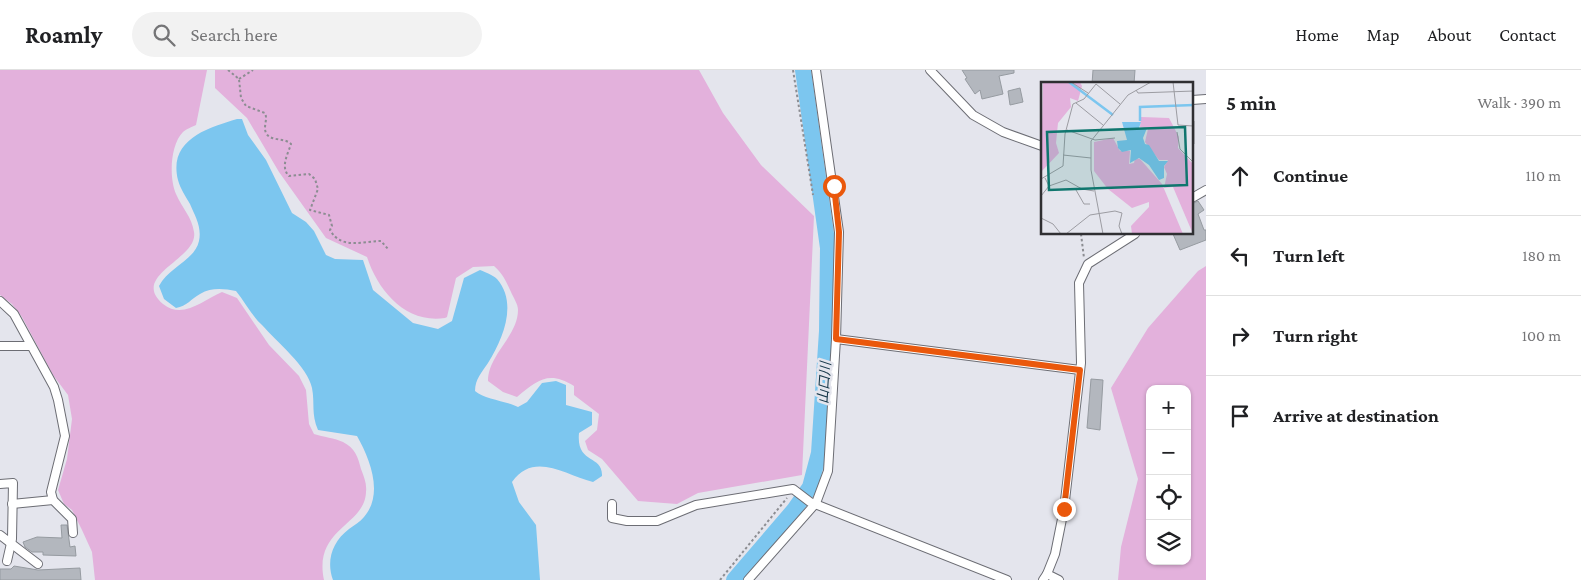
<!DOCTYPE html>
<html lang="en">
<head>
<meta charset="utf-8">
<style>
	body { margin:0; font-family:"Crimson Pro","Noto Sans JP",serif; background:#f2f2f2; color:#202124 }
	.controls { position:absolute; right:15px; bottom:15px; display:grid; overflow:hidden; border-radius:10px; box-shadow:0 1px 4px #0004 }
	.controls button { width:45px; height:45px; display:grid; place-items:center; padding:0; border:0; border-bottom:1px solid #e0e0e0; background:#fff; color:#202124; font:25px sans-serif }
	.stop { position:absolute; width:15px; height:15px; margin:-11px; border:4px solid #ea580c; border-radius:50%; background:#fff }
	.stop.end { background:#ea580c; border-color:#fff; box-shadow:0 1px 5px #0008 }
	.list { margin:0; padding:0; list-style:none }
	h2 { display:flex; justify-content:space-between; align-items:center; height:65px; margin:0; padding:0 20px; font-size:21px }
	h2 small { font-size:16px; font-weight:400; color:#757577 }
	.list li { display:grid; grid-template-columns:32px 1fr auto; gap:15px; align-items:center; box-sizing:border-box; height:80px; padding:0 20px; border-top:1px solid #e0e0e0 }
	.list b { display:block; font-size:19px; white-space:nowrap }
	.list em { font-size:16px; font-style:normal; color:#757577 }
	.icon { flex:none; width:28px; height:28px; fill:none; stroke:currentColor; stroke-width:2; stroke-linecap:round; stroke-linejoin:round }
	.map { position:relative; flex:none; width:1206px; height:510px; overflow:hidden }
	header { display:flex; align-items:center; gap:30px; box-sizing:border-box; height:70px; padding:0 25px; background:#fff; border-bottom:1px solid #e0e0e0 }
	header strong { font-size:24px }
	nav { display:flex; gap:28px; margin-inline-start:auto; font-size:18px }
	.search { width:350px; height:45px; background:#f2f2f2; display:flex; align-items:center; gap:12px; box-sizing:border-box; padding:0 18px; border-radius:28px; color:#757577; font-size:19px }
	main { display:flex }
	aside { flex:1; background:#fff }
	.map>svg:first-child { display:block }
	.green { fill:#e3b1dc; fill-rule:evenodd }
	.water { fill:#7cc6ef }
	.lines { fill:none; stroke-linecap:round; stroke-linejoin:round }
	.river { stroke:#7cc6ef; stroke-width:16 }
	.building { fill:#b3b7be; stroke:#969ba1 }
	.minor-casing { stroke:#6c6d74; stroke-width:10 }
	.path { stroke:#8c8d92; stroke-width:2; stroke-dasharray:2.5 2.5; stroke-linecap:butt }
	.minor { stroke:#fff; stroke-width:8 }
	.route { stroke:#ea580c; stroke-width:6 }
	.labels { text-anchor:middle; stroke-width:5; stroke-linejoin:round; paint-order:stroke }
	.water-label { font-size:14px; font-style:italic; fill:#153648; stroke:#e4e5ed }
	.inset-river { fill:none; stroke:#7cc6ef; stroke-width:2.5 }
	.inset-road { fill:none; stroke:#9c9ca2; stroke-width:1 }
	.view { fill:#0f766e; fill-opacity:0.15; stroke:#0f766e; stroke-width:2.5 }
	.inset-edge { fill:none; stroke:#2f2f32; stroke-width:2.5 }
</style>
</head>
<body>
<header>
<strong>Roamly</strong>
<div class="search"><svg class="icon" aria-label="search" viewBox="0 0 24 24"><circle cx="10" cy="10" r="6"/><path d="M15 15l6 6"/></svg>Search here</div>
<nav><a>Home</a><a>Map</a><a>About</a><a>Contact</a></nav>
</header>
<main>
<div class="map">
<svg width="1206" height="510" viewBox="0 0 1206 510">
	<rect width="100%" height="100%" fill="#e4e5ed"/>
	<g class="green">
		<path d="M0 0H207L196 55C192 57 186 59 183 62 170 75 169 108 176 124 182 138 192 147 194 162 199 189 129 205 163 234 183 250 203 230 222 222L237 228 269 275 299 306 306 320 309 354 314 364C323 367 335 368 343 372 355 378 358 387 361 399 364 407 367 414 366 422 365 456 313 458 324 510H95L92 482 82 460 72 440 64 434 58 420 67 389 72 349 68 325 53 305 22 247 12 234 0 225Z"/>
		<path d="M215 0H699L723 43 761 95 814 146 802 405 698 423 677 434 638 431 602 389 588 380 585 371 597 360 599 344 574 325V316C549 300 537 310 517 327L503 322 488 311C488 285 518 266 518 240 518 234 513 227 511 222 506 211 503 204 494 196L473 197 456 208 447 247 445 248C406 254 378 221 367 187L326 168 279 102 247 48 215 18Z"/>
		<path d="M1206 196V510H1118L1121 477 1138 409 1111 318 1148 258 1198 201ZM1150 319H1187V491H1150Z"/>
	</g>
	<path class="water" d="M237 49H242L248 65 266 90 292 143 306 152 314 161 326 185 335 189 363 190 373 220 413 253 438 259 452 251 464 208 480 200C485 202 493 205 497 209 518 233 503 269 488 293 482 302 475 309 475 321 484 329 506 331 518 337L527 332 542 313 556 311 566 315V335L592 342V355L579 363C576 395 603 384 602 406L593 412C565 405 534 381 512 412L519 432 536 455 540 510H333C326 491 332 472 349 459 354 455 360 452 364 447 384 424 370 389 357 366L318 360C311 344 315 333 312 318 308 297 276 271 262 255 252 246 245 232 236 221 224 219 212 217 200 224 191 229 187 236 176 238L164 229 159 216C169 197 195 190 199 171 202 157 195 146 190 134 186 127 180 118 178 110 168 70 207 58 237 49Z"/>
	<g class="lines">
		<path class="river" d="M734 510 794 440 810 417 819 383 827 261 828 178 803 0"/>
	</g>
	<g class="building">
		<path d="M962 0H1014V3L999 6 1003 24 982 29 980 20 975 24 965 9 967 8Z"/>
		<path d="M1093 0H1135L1134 14H1092Z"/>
		<path d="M1020 18 1023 32 1010 35 1008 21Z"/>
		<path d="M1198 131 1204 140 1198 144 1204 160H1206V170L1180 180 1173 164H1192V134Z"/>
		<path d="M1091 309 1103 310 1100 360 1087 358Z"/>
		<path d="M61 455H67L70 477 75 476 76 486 43 485V482H32L25 477 23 472 37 467 62 468Z"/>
		<path d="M14 496 38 500 80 498 81 510H0V499H11Z"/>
	</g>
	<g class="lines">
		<g class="minor-casing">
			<g id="minor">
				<path d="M930 0 973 45 1003 62 1042 76"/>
				<path d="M1192 30 1206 29"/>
				<path d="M1192 128 1206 120"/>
				<path d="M0 231 14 244 54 317 58 330 65 366 51 422 53 430 72 449 73 463"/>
				<path d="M836 269 1080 300"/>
				<path d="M0 276H30"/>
				<path d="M0 414 13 413 12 469 7 491"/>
				<path d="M12 434 53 430"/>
				<path d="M612 434V448L627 451H657L696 435 793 419 810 432 1007 510"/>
				<path d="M0 465 38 494"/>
				<path d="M1047 504 1059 510"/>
				<path d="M748 510 816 433 828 401 836 269 839 162 816 0"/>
				<path d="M1043 510 1047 504 1055 484 1064 439 1081 293 1079 213 1088 194 1135 164"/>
			</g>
		</g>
		<g class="path">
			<path d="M228 0 239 9 241 28 246 36 265 43C268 50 263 56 266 63 271 72 284 67 291 74 288 84 280 97 289 106L309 104 315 109 318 119 310 140 329 145 332 156 330 160C341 180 363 171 381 171L388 179"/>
			<path d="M793 0 813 125"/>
			<path d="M239 9 253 0"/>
			<path d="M1081 164 1084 188"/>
			<path d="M720 510 787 428"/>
		</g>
		<use href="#minor" class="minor"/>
	</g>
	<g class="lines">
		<path class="route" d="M834 116 839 162 836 269 1080 300 1064 439"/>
	</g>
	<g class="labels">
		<g class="water-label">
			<text transform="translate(824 313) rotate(-86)" y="5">山口川</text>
		</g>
	</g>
	<g transform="translate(1041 12)">
		<rect width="152" height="152" fill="#e4e5ed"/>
		<path d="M2 0H39L41 4 37 19 29 16 30 25 17 41 15 61 18 71 0 90ZM100 35 128 36 138 55 137 66 152 82V152L132 105 123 106 126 92 123 85 127 78H118L104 60 107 47 99 45ZM72 56 79 69H89L88 82 93 81 94 76 99 77 121 102 142 152H91L90 144 108 125V120L91 126 67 107 53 89V60Z" fill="#e3b1dc"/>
		<path d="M81 40H100L98 46H106L102 56 104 62 108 63 118 79H127L123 84V96L118 98 108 83 98 76 89 81 90 68 81 70 77 66 76 59 86 58Z" fill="#7cc6ef"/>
		<path class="inset-river" d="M28 0 72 33M99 39V25L153 23"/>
		<path class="inset-road" d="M30 0 47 11M132 0 137 43 152 44M95 8 97 11 153 9M35 21 62 43M153 39V62M26 48 54 58 74 56M136 50 139 67 153 81M22 73 50 76M0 97 22 84 24 52 32 22 43 17 55 2 79 22M8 104 25 98 41 107 53 109M35 108 43 122H49M0 114 8 104 4 96M0 136 12 142 20 152M25 152 49 133 74 129 81 131 78 144 81 152M62 152 50 88V59L87 13 110 0"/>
		<path class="view" d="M144 45 146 103 8 108 6 50Z"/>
		<rect width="152" height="152" class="inset-edge"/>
	</g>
</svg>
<div class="controls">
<button>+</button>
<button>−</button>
<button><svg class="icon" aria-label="locate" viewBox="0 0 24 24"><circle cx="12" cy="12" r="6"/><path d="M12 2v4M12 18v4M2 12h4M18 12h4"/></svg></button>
<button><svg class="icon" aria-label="layers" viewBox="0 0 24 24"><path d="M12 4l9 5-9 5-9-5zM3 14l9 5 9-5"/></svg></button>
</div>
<div class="stop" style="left:834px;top:116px"></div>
<div class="stop end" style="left:1064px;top:439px"></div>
</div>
<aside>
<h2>5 min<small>Walk · 390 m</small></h2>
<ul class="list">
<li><svg class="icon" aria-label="ahead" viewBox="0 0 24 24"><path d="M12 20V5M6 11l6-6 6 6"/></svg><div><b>Continue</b></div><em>110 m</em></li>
<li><svg class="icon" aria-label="left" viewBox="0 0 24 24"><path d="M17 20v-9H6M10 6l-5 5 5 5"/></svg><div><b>Turn left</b></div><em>180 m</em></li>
<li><svg class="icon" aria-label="right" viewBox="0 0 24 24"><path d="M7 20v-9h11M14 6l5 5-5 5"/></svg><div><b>Turn right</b></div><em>100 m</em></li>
<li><svg class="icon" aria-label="arrive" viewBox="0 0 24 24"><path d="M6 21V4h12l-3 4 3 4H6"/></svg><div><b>Arrive at destination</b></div></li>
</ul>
</aside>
</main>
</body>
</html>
